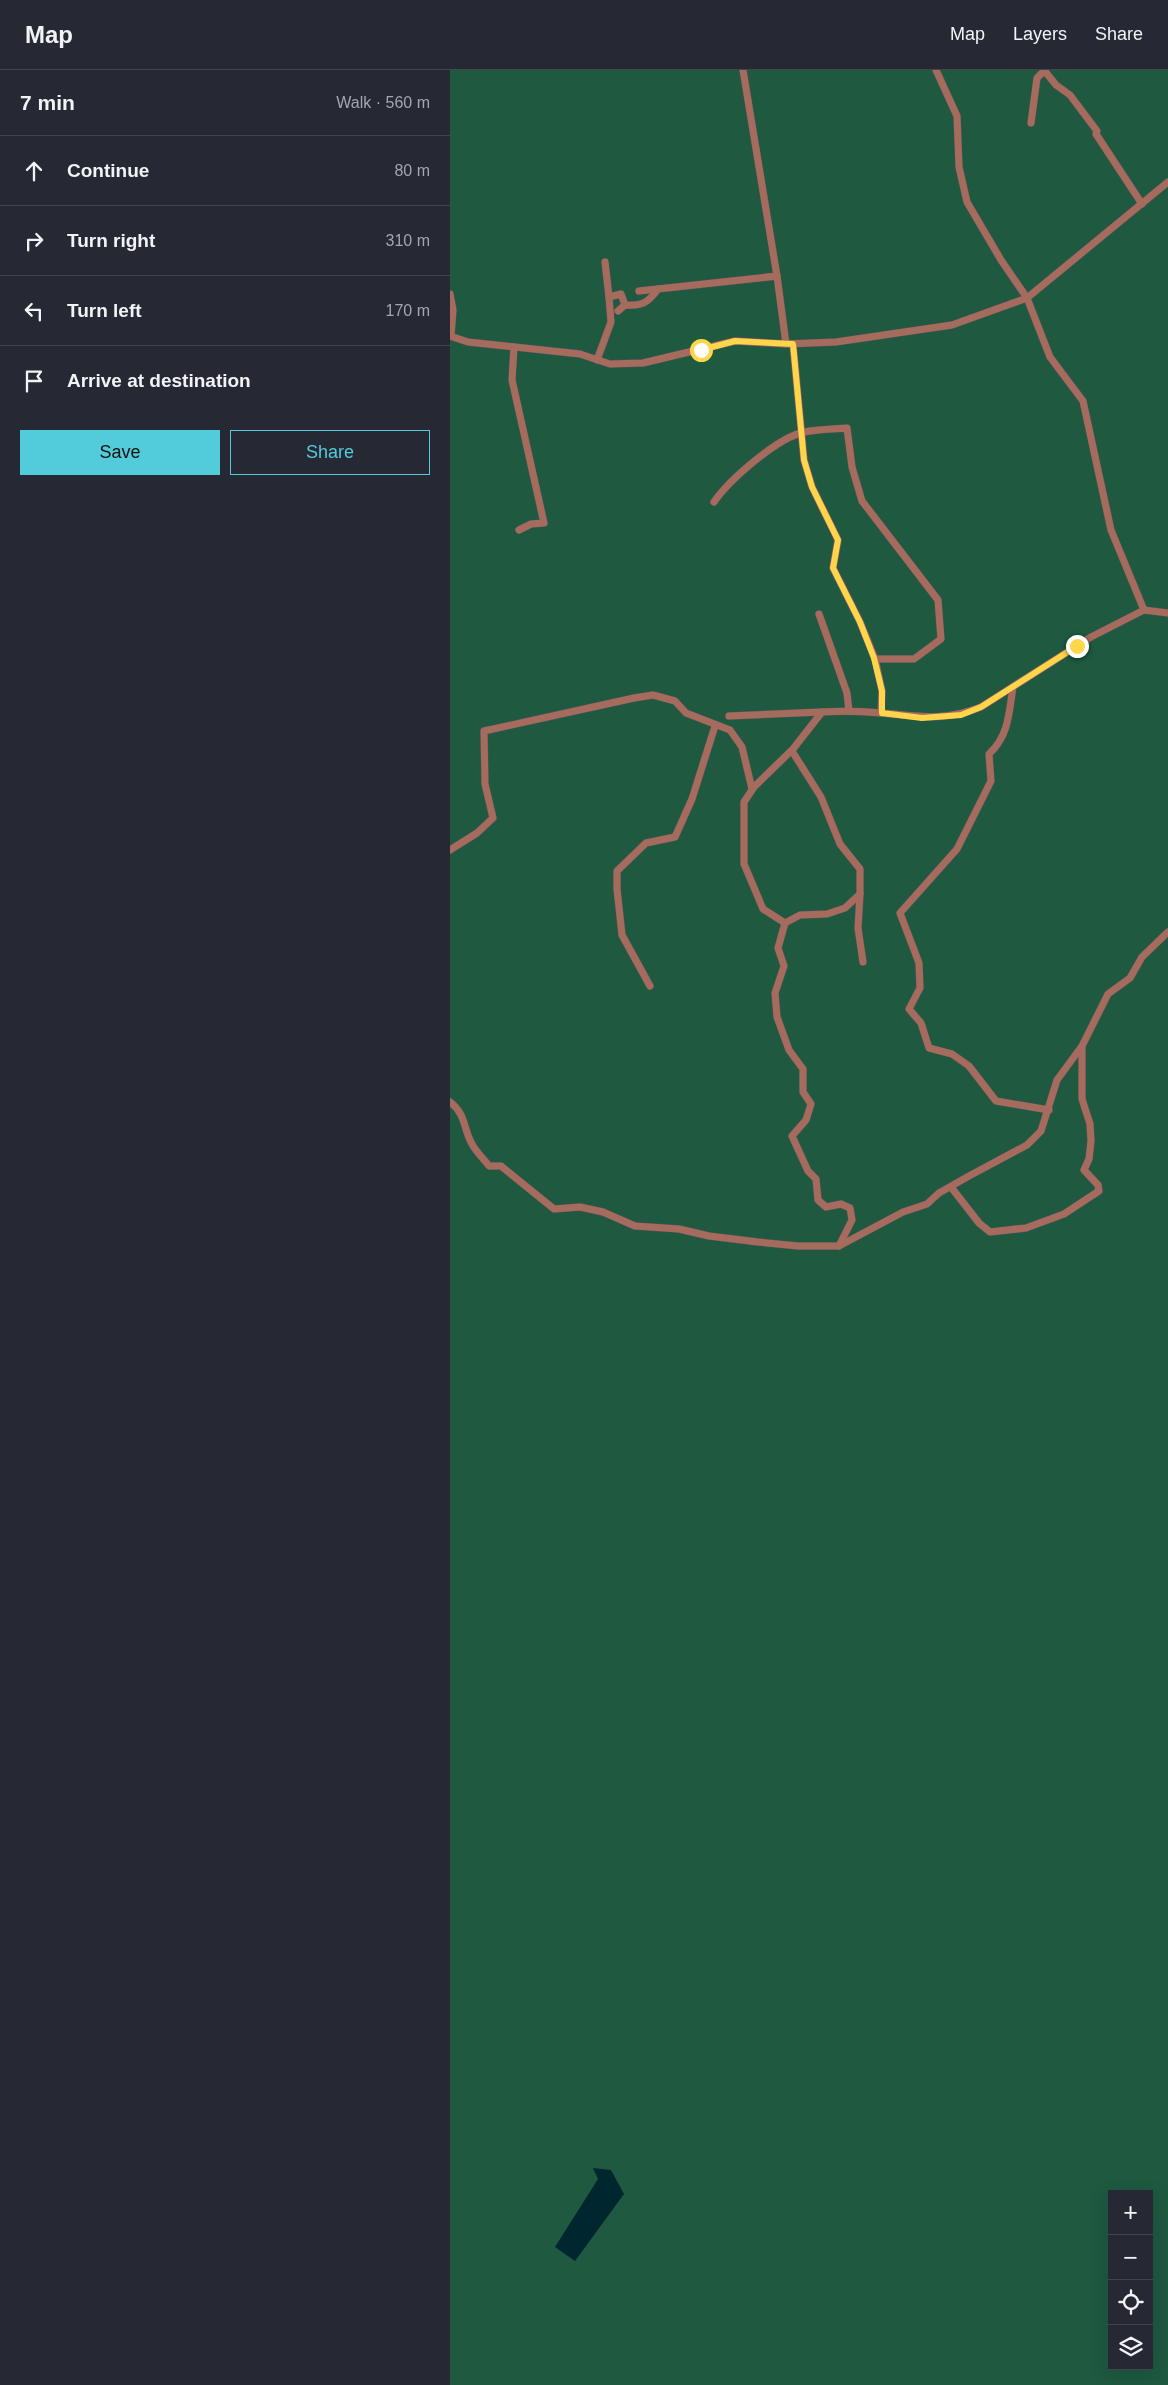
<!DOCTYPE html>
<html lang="en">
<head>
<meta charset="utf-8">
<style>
	body { margin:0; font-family:Helvetica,sans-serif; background:#2e303b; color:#f1f3f6 }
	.controls { position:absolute; right:15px; bottom:15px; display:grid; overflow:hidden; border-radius:0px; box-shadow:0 5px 20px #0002 }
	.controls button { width:45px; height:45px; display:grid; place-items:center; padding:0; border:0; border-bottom:1px solid #42444e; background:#262833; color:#f1f3f6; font:25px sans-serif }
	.stop { position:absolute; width:15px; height:15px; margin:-11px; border:4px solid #ffd54a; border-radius:50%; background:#fff }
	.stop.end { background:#ffd54a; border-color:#fff; box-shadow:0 1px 5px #0008 }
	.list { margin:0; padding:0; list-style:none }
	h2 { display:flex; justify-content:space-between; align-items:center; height:65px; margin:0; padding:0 20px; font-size:21px }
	h2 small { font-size:16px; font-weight:400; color:#a4a6ac }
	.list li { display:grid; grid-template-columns:32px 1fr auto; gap:15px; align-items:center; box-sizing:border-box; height:70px; padding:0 20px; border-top:1px solid #42444e }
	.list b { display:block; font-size:19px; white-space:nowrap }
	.list em { font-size:16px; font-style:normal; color:#a4a6ac }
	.actions { display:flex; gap:10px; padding:15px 20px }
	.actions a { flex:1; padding:11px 0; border:1px solid #52cbda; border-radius:0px; text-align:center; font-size:18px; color:#52cbda }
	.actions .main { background:#52cbda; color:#111 }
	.icon { flex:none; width:28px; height:28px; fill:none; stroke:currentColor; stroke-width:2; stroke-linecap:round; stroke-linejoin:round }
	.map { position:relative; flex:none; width:718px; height:2315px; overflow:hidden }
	header { display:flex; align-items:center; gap:30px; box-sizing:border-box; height:70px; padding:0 25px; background:#262833; border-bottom:1px solid #42444e }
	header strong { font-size:24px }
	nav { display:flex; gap:28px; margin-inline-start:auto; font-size:18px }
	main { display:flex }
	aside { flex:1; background:#262833 }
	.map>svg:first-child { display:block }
	.green { fill:#1e5940; fill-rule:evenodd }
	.water { fill:#002730 }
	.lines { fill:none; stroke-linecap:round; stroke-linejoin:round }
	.minor-casing { stroke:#4f525f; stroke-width:8 }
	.minor { stroke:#a56b5c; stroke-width:7 }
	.route { stroke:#ffd54a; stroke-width:6 }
</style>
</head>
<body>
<header>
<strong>Map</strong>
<nav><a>Map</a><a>Layers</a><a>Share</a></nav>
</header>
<main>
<aside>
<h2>7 min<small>Walk · 560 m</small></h2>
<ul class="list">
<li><svg class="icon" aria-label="ahead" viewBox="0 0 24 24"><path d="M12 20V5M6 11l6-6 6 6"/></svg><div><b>Continue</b></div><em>80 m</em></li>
<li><svg class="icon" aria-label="right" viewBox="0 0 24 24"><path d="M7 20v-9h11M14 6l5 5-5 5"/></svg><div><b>Turn right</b></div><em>310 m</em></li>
<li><svg class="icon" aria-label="left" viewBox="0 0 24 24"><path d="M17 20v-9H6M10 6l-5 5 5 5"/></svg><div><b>Turn left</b></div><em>170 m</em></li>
<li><svg class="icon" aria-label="arrive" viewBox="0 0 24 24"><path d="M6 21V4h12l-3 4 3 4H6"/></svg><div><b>Arrive at destination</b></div></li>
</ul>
<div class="actions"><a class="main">Save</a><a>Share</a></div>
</aside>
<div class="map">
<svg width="718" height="2315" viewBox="0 0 718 2315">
	<rect width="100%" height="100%" fill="#333644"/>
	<path class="green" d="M0 0H718V2315H0ZM662 2124H699V2296H662Z"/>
	<path class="water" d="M143 2098 161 2100 174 2124 125 2191 105 2177 148 2109Z"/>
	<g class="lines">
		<g class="minor-casing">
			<g id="minor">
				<path d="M293 0 327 206 336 274"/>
				<path d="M486 0 507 46 509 97 517 132 551 190 577 228 600 287 633 331 661 460 694 540"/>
				<path d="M594 0 606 15 620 25 647 61 646 64 692 134"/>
				<path d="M581 53 587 8 594 1"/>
				<path d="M155 192 159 227 171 224 175 235"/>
				<path d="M189 221 327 206"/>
				<path d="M0 224 3 240 1 266"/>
				<path d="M168 241 175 235C192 236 198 233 208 219"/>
				<path d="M0 266 18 272 130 284 160 294 193 293 285 271 336 274 386 272 502 255 577 228 718 112"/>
				<path d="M343 274 354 390 362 417 388 470 383 498 410 552 425 589 432 621 431 643"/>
				<path d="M64 277 62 310 94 453 81 454 69 460"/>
				<path d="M147 290 161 252 159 227"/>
				<path d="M264 432C279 410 327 368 354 362 368 359 383 359 397 358L402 397 412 431 488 530 491 569 464 589H425"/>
				<path d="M369 544 397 623 399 641"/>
				<path d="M563 617C559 642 559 666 539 684L541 711 507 779 450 843 469 893 470 918 459 939 471 953 479 978 502 984 519 996 546 1031 599 1040"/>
				<path d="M279 646 372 642"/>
				<path d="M0 780 27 763 43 748 35 714 34 661 184 628 203 625 225 631 236 643 280 660 292 677 302 719"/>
				<path d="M410 824 408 858 413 892"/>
				<path d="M335 853 350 845 377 844 395 838 410 824V799L390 774 371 727 342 681"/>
				<path d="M200 916 172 865 167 819V801L196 773 225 767 242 729 265 656"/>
				<path d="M0 1032C16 1044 13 1058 22 1074 26 1082 34 1089 39 1096H51L104 1139 130 1137 153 1142 185 1156 229 1159 259 1166 308 1172 348 1176H389L453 1142 477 1134 489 1123 519 1106 577 1075 591 1061 607 1010 632 976"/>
				<path d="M501 1117 529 1153 540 1162 576 1158 614 1144 649 1121 648 1115 634 1100 639 1089 641 1071 640 1054 632 1029V976L658 924 680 908 692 887 718 862"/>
				<path d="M389 1176 402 1150 400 1138 391 1134 376 1137 368 1130 366 1109 358 1101 342 1066 356 1050 361 1034 353 1022V999L339 980 327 947 325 923 334 896 328 878 335 853 313 839 294 794V732L304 717 343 679 372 642C391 641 411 641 431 643 469 646 493 652 531 637L641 567 694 540 718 543"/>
			</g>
		</g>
		<use href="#minor" class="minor"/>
	</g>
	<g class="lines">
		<path class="route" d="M251 280 285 271 343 274 354 390 362 417 388 470 383 498 410 552 424 588 432 621V643L472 648 511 645 531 637 627 576"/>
	</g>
</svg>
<div class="controls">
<button>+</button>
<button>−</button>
<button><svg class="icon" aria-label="locate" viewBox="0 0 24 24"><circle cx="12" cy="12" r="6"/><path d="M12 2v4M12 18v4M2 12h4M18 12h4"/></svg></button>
<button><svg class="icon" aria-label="layers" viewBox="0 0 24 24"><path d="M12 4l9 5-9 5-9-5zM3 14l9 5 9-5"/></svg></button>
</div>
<div class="stop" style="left:251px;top:280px"></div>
<div class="stop end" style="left:627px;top:576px"></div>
</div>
</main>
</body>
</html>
